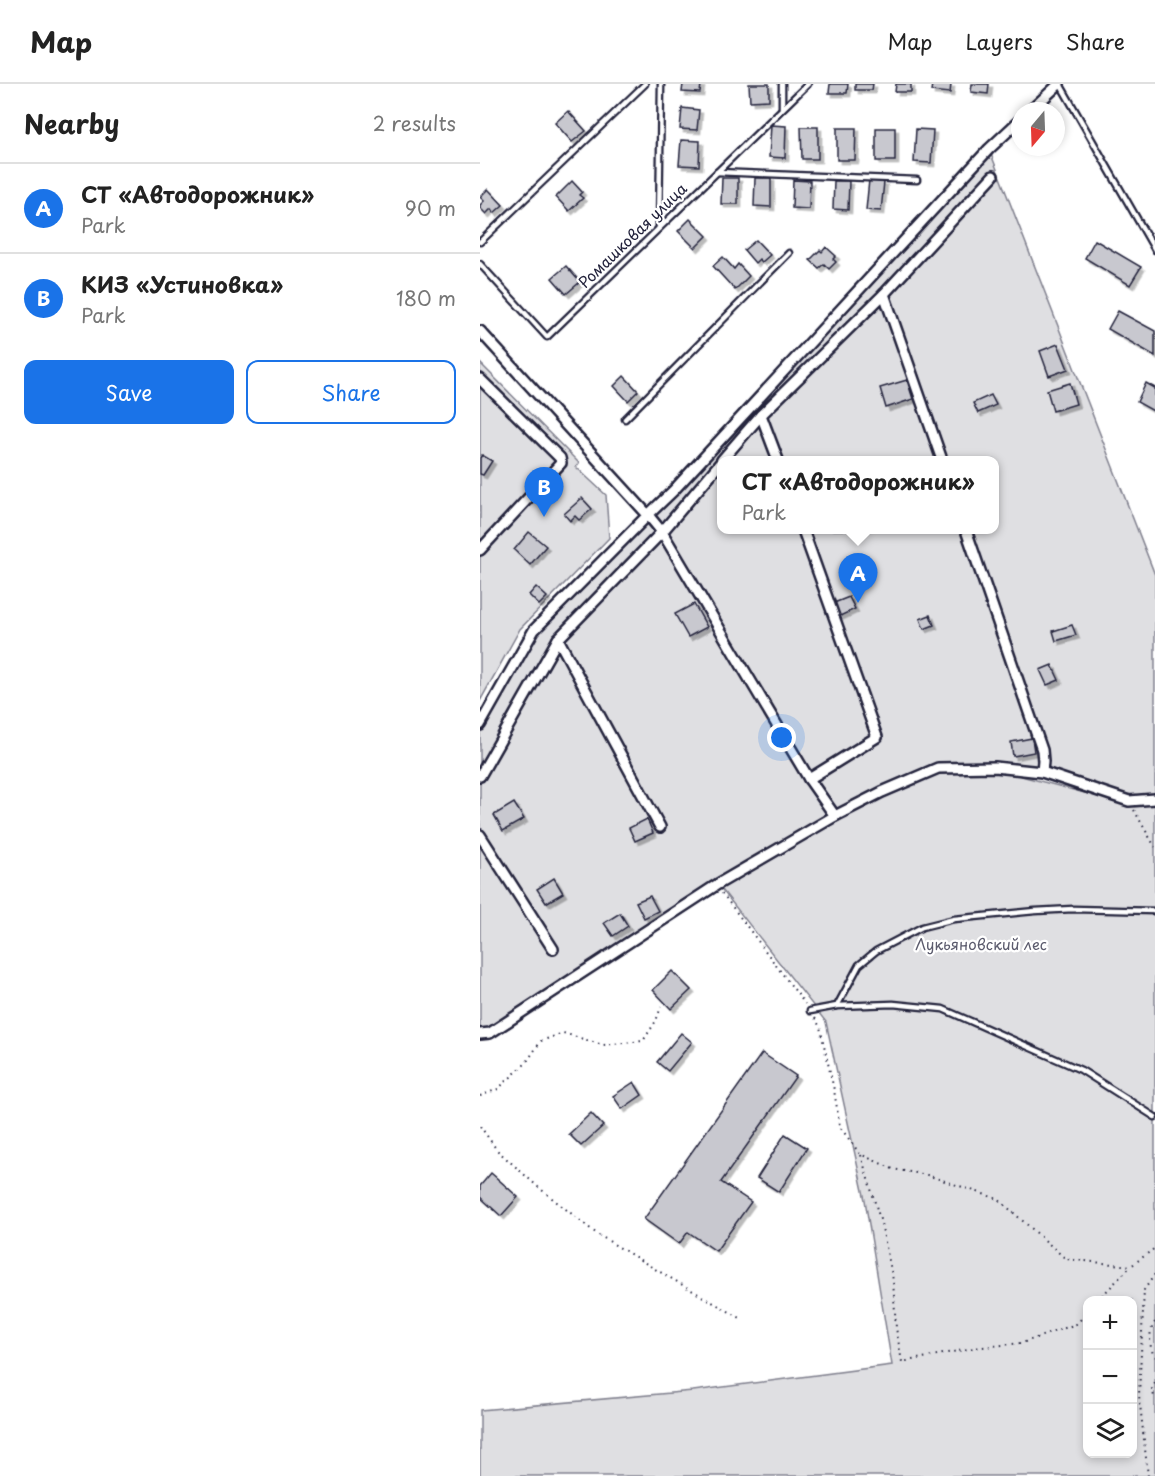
<!DOCTYPE html>
<html lang="en">
<head>
<meta charset="utf-8">
<style>
	body { margin:0; font-family:"Playpen Sans",sans-serif; background:#f6f6f6; color:#222 }
	.controls { position:absolute; right:18px; bottom:18px; display:grid; overflow:hidden; border-radius:12px; box-shadow:0 3px 9px #0003 }
	.controls button { width:54px; height:54px; display:grid; place-items:center; padding:0; border:0; border-bottom:2px solid #e0e0e0; background:#fff; color:#222; font:30px sans-serif }
	.compass { position:absolute; left:531px; top:18px; width:54px; height:54px; border-radius:50%; background:#fff; box-shadow:0 3px 9px #0003; rotate:199deg }
	.you { position:absolute; left:302px; top:654px; width:21px; height:21px; margin:-15px; border:4px solid #fff; border-radius:50%; background:#1a73e8; box-shadow:0 0 0 9px #1a73e833 }
	.badge { display:grid; place-items:center; width:39px; height:39px; border-radius:50%; background:#1a73e8; color:#fff; font-size:20px; font-weight:700 }
	.pin { position:absolute; translate:-50% -50px; filter:drop-shadow(0 2px 3px #0008) }
	.pin::after { content:''; position:absolute; top:32px; width:21px; height:18px; background:inherit; clip-path:polygon(0 0,100% 0,50% 100%) }
	.popup { position:absolute; left:237px; top:372px; width:282px; height:78px; box-sizing:border-box; display:grid; place-content:center; border-radius:12px; background:#fff; filter:drop-shadow(0 2px 4px #0005); font-size:20px; white-space:nowrap; color:#767676 }
	.popup b { font-size:22px; color:#222 }
	.popup::after { content:''; position:absolute; left:50%; top:100%; margin-left:-12px; border:12px solid transparent; border-top-color:#fff }
	.list { margin:0; padding:0; list-style:none }
	h2 { display:flex; justify-content:space-between; align-items:center; height:78px; margin:0; padding:0 24px; font-size:26px }
	h2 small { font-size:20px; font-weight:400; color:#767676 }
	.list li { display:grid; grid-template-columns:39px 1fr auto; gap:18px; align-items:center; box-sizing:border-box; height:90px; padding:0 24px; border-top:2px solid #e0e0e0 }
	.list b { display:block; font-size:22px; white-space:nowrap }
	.list p { margin:0; font-size:20px; white-space:nowrap; color:#767676 }
	.list em { font-size:20px; font-style:normal; color:#767676 }
	.actions { display:flex; gap:12px; padding:18px 24px }
	.actions a { flex:1; padding:14px 0; border:2px solid #1a73e8; border-radius:12px; text-align:center; font-size:21px; color:#1a73e8 }
	.actions .main { background:#1a73e8; color:#fff }
	.icon { flex:none; width:33px; height:33px; fill:none; stroke:currentColor; stroke-width:2; stroke-linecap:round; stroke-linejoin:round }
	.map { position:relative; flex:none; width:675px; height:1392px; overflow:hidden }
	header { display:flex; align-items:center; gap:36px; box-sizing:border-box; height:84px; padding:0 30px; background:#fff; border-bottom:2px solid #e0e0e0 }
	header strong { font-size:28px }
	nav { display:flex; gap:33px; margin-inline-start:auto; font-size:21px }
	main { display:flex }
	aside { flex:1; background:#fff }
	.map>svg:first-child { display:block }
	.green { fill:#dfdfe2; stroke:#80808e; stroke-width:1.5; fill-rule:evenodd }
	.building { fill:#c8c8cf; stroke:#22223b; stroke-width:1.5; filter:url(#shadow) }
	.lines { fill:none; stroke-linecap:round; stroke-linejoin:round }
	.service-casing { stroke:#22223b; stroke-width:9 }
	.minor-casing { stroke:#22223b; stroke-width:14 }
	.path { stroke:#22223b; stroke-width:2; stroke-dasharray:1.5 4.5; stroke-linecap:butt }
	.service { stroke:#fff; stroke-width:4.5 }
	.minor { stroke:#fff; stroke-width:9 }
	.labels { text-anchor:middle; stroke-width:4.5; stroke-linejoin:round; paint-order:stroke }
	.street-label { font-size:15px; fill:#22223b; stroke:#fff }
	.park-label { font-size:15px; fill:#5b5b6d; stroke:#fff }
</style>
</head>
<body>
<header>
<strong>Map</strong>
<nav><a>Map</a><a>Layers</a><a>Share</a></nav>
</header>
<main>
<aside>
<h2>Nearby<small>2 results</small></h2>
<ul class="list">
<li><span class="badge">A</span><div><b>СТ «Автодорожник»</b><p>Park</p></div><em>90 m</em></li>
<li><span class="badge">B</span><div><b>КИЗ «Устиновка»</b><p>Park</p></div><em>180 m</em></li>
</ul>
<div class="actions"><a class="main">Save</a><a>Share</a></div>
</aside>
<div class="map">
<svg width="675" height="1392" viewBox="0 0 675 1392">
	<defs>
		<filter id="shadow"><feDropShadow dx="3.5" dy="3.5" stdDeviation="0" flood-color="#0004"/></filter>
	</defs>
	<rect width="100%" height="100%" fill="#fff"/>
	<filter id="ink" filterUnits="userSpaceOnUse"><feTurbulence type="fractalNoise" baseFrequency=".0167" numOctaves="2"/><feDisplacementMap in="SourceGraphic" scale="12" xChannelSelector="R" yChannelSelector="G"/><feConvolveMatrix kernelMatrix="1 2 1 2 8 2 1 2 1" color-interpolation-filters="sRGB"/></filter>
	<g filter="url(#ink)">
		<g class="green">
			<path d="M509 65 675 491V711L649 712 562 685 458 682 353 731 0 950V641L54 546 168 431ZM242 376H514V446H242Z"/>
			<path d="M0 279 99 379 96 383 126 411 129 454 40 545 0 617Z"/>
			<path d="M515 685 649 721 675 718V1392H0V1326L213 1307 412 1281 385 1116 346 938 239 802 374 725 459 686ZM608 1216H652V1370H608Z"/>
		</g>
		<g class="building">
			<path d="M203 0H221L220 9 202 8Z"/>
			<path d="M269 0H289V16L270 17Z"/>
			<path d="M350 0H368L367 9H349Z"/>
			<path d="M375 0H393L392 6H375Z"/>
			<path d="M416 0H431V8H415Z"/>
			<path d="M452 0H471L470 9 451 7Z"/>
			<path d="M492 0H509L508 10 491 8Z"/>
			<path d="M202 24 219 26 217 46 200 45Z"/>
			<path d="M88 27 106 47 92 58 75 39Z"/>
			<path d="M291 41 306 42 305 74 289 73Z"/>
			<path d="M321 43H338V75H322Z"/>
			<path d="M357 44H376L375 76H357Z"/>
			<rect x="396" y="44" width="19" height="33"/>
			<path d="M436 45 453 46 451 79 434 78Z"/>
			<path d="M201 56 220 57 219 82 199 81Z"/>
			<path d="M242 94H258V120H241Z"/>
			<path d="M275 94H291V123L274 122Z"/>
			<path d="M313 96 330 97 329 125 312 124Z"/>
			<path d="M389 96 404 98 401 127 386 126Z"/>
			<path d="M92 97 102 108 99 111 103 114 89 127 76 113Z"/>
			<path d="M354 97H369L368 126 353 125Z"/>
			<path d="M8 105 23 121 14 129 11 125 6 130 0 124V121L4 117 0 113Z"/>
			<path d="M210 135 227 152 215 164 198 147Z"/>
			<path d="M276 156 290 171 282 178 279 175 275 179 264 166Z"/>
			<path d="M615 156 661 183 650 201 605 174Z"/>
			<path d="M346 163 356 172 353 175 356 178 349 185 344 180 339 184 330 176 340 166 342 168Z"/>
			<path d="M243 173 254 185 258 180 269 192 255 206 233 182Z"/>
			<path d="M86 182 100 198 86 210 72 194Z"/>
			<path d="M638 227 675 247V272L628 245Z"/>
			<path d="M578 260 588 285 569 292 560 267Z"/>
			<path d="M144 292 158 307 148 317 134 302Z"/>
			<path d="M427 296 433 315 406 324 400 304Z"/>
			<path d="M590 299 596 320 573 327 567 306Z"/>
			<path d="M666 299 675 304V328L657 318Z"/>
			<path d="M511 311 516 321 498 329 493 319Z"/>
			<path d="M2 371 12 377 3 391 0 390V374Z"/>
			<path d="M102 414 112 425 99 436 95 432 90 437 84 430Z"/>
			<path d="M49 448 66 462 50 481 34 466Z"/>
			<path d="M56 503 67 513 59 521 49 511Z"/>
			<path d="M369 513 375 525 360 532 354 519Z"/>
			<path d="M214 520 227 543 208 553 195 530Z"/>
			<path d="M450 531 454 541 444 545 440 535Z"/>
			<path d="M592 541 596 551 576 557 573 547Z"/>
			<path d="M572 581 579 596 567 601 560 586Z"/>
			<path d="M552 654 554 668 533 672 531 658Z"/>
			<path d="M34 719 44 735 23 747 14 731Z"/>
			<path d="M167 735 173 749 155 757 149 744Z"/>
			<path d="M74 794 83 809 66 819 57 805Z"/>
			<path d="M170 812 178 827 164 834 156 818Z"/>
			<path d="M140 829 148 842 133 852 124 839Z"/>
			<path d="M192 887 211 906 191 925 173 906Z"/>
			<path d="M201 949 212 958 188 987 177 978Z"/>
			<path d="M282 969 316 992 241 1098 271 1118 236 1167 208 1148 199 1160 164 1135Z"/>
			<path d="M154 998 162 1011 142 1025 133 1012Z"/>
			<path d="M111 1029 123 1042 101 1062 89 1050Z"/>
			<path d="M305 1050 327 1064 299 1108 277 1094Z"/>
			<path d="M11 1089 38 1113 21 1132 0 1113V1102Z"/>
		</g>
		<g class="lines">
			<g class="service-casing">
				<g id="service">
					<path d="M580 0 675 166"/>
					<path d="M302 24V0"/>
					<path d="M237 88 437 96"/>
					<path d="M179 144 181 0"/>
					<path d="M0 158 165 0"/>
					<path d="M0 180 67 253 328 0"/>
					<path d="M145 335 309 169"/>
					<path d="M357 922 413 920 463 925 601 986 675 1033"/>
					<path d="M330 927 357 922 379 881 396 867 442 843 474 835 555 827 593 825 675 827"/>
				</g>
			</g>
			<g class="minor-casing">
				<g id="minor">
					<path d="M550 27 579 0"/>
					<path d="M404 210 462 376"/>
					<path d="M0 247 168 431 54 546 0 641"/>
					<path d="M0 295 80 374 81 379 0 466"/>
					<path d="M242 376 281 331"/>
					<path d="M298 376 281 331 404 210 513 92"/>
					<path d="M323 446 397 653 329 695"/>
					<path d="M486 446 562 666 563 677 562 688"/>
					<path d="M78 555 180 743"/>
					<path d="M0 692 78 555 182 448 242 377"/>
					<path d="M355 732 329 695 182 448 168 431 193 407 509 65 540 36"/>
					<path d="M0 751 73 865"/>
					<path d="M0 950 10 949 238 800 355 732 402 708 458 684 515 683 562 688 649 717 675 715"/>
				</g>
			</g>
			<g class="path">
				<path d="M654 726 675 763"/>
				<path d="M242 809 325 920"/>
				<path d="M335 934 340 943 354 1006 360 1043 380 1070 413 1085 447 1091 518 1115 586 1175 651 1182 675 1164"/>
				<path d="M0 1012 18 1005 46 979 61 957 83 949 123 961 163 957 176 937 181 923"/>
				<path d="M0 1042 17 1066 58 1103 117 1150 180 1188 262 1235"/>
				<path d="M381 1071 401 1139 413 1196 416 1244 422 1278 493 1264 542 1259 596 1240 608 1228"/>
				<path d="M618 1216 651 1182"/>
				<path d="M675 1238C668 1248 669 1264 675 1273"/>
				<path d="M675 1299 672 1305 675 1316"/>
				<path d="M668 1392 659 1311 664 1206 675 1190"/>
			</g>
			<use href="#service" class="service"/>
			<use href="#minor" class="minor"/>
		</g>
	</g>
	<g class="labels">
		<g class="street-label">
			<text transform="translate(153 152) rotate(-44)" y="5">Ромашковая улица</text>
		</g>
		<g class="park-label">
			<text x="501" y="866">Лукьяновский лес</text>
		</g>
	</g>
</svg>
<div class="controls">
<button>+</button>
<button>−</button>
<button><svg class="icon" aria-label="layers" viewBox="0 0 24 24"><path d="M12 4l9 5-9 5-9-5zM3 14l9 5 9-5"/></svg></button>
</div>
<svg class="compass" viewBox="-18 -18 36 36"><path d="M0-13l5 13h-10z" fill="#e53935"/><path d="M0 13l5-13h-10z" fill="#767676"/></svg>
<div class="you"></div>
<div class="pin badge" style="left:378px;top:519px">A</div>
<div class="popup"><b>СТ «Автодорожник»</b>Park</div>
<div class="pin badge" style="left:64px;top:433px">B</div>
</div>
</main>
</body>
</html>
